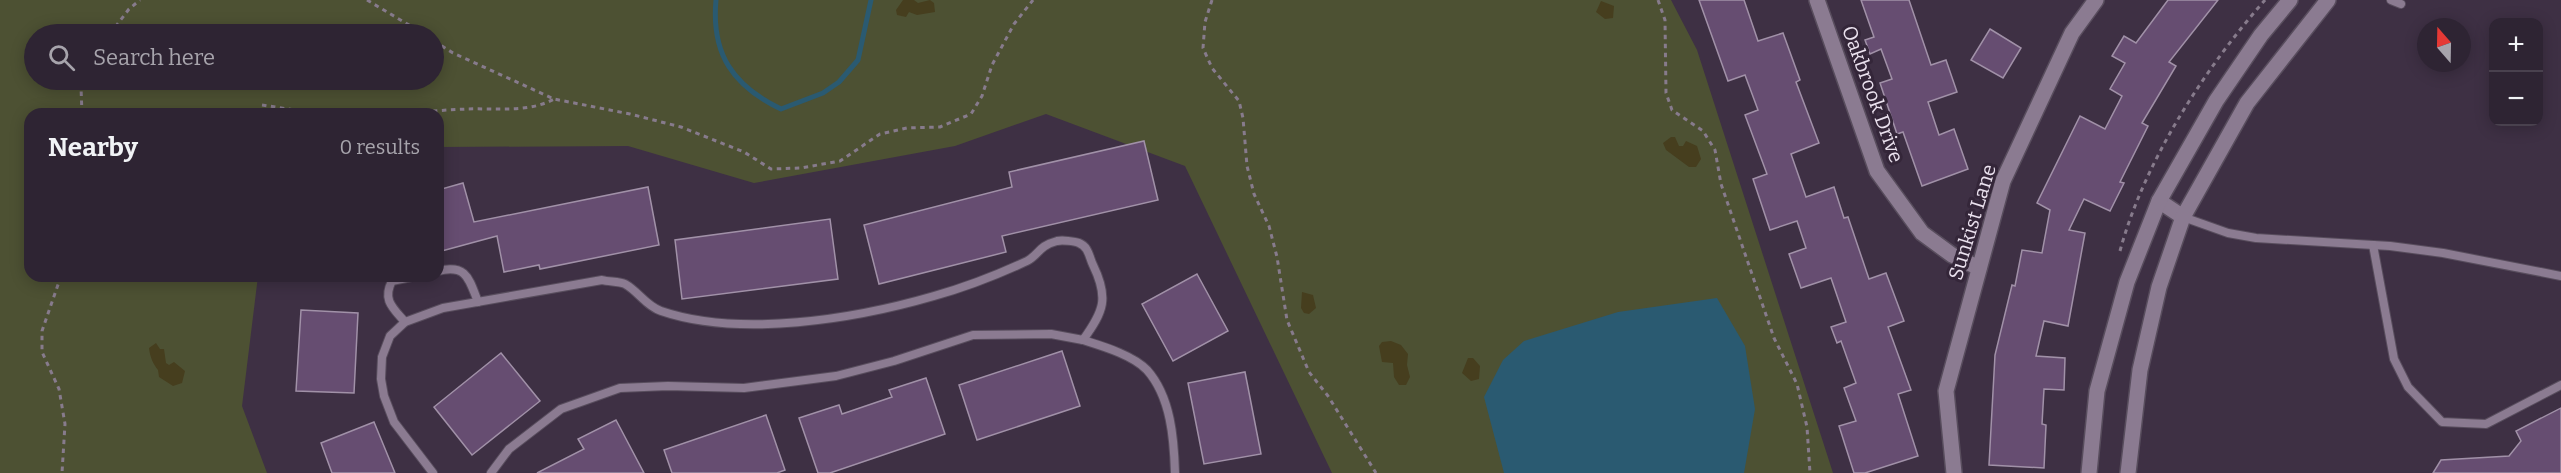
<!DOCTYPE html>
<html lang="en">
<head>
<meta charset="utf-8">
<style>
	body { margin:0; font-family:Bitter,serif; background:#362c3b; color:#f1f3f6 }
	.controls { position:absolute; right:18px; top:18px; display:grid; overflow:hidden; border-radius:12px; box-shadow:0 3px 15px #0003 }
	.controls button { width:54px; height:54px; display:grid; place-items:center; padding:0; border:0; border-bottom:2px solid #49414e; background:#2e2433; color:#f1f3f6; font:30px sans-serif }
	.compass { position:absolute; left:2417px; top:18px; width:54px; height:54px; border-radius:50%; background:#2e2433; box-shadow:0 3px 15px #0003; rotate:340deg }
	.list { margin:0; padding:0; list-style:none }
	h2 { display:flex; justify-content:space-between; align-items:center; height:78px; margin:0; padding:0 24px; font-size:26px }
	h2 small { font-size:20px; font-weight:400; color:#a7a4ac }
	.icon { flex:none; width:33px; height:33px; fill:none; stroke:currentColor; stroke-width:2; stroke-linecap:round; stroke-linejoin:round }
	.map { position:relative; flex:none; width:2561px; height:473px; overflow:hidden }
	.search { position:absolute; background:#2e2433; box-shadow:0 3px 15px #0003; left:24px; top:24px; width:420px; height:66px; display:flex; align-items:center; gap:15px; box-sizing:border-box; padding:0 21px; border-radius:33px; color:#a7a4ac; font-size:22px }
	.panel { position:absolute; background:#2e2433; box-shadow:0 3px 15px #0003; left:24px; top:108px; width:420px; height:174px; border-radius:18px }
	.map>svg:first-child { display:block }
	.green { fill:#4d5133; fill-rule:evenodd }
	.sand { fill:#463e1e }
	.water { fill:#2a5a71 }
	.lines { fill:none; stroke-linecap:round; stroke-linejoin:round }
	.stream { stroke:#2a5a71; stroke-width:5 }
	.building { fill:#664d71; stroke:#a191a8; stroke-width:1.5 }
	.lane-casing { stroke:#584d5d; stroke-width:10 }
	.street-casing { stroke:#584d5d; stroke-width:18 }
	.secondary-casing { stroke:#584d5d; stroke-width:18 }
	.path { stroke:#877b8c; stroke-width:3; stroke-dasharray:4.5 4.5; stroke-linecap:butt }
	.lane { stroke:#8b7b91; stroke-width:8 }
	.street { stroke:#8b7b91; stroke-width:15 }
	.secondary { stroke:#8b7b91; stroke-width:15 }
	.labels { text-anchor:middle; stroke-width:6; stroke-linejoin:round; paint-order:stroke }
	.street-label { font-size:20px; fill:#ebe2ef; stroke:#342639 }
</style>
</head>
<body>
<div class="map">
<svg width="2561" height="473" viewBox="0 0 2561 473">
	<rect width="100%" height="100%" fill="#3e3044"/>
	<path class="green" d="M0 0H1671L1697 50 1833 473H1332L1185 166 1046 114 955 146 754 183 628 146 438 147V114H30V276H258L242 406 267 473H0ZM34 34H434V80H34Z"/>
	<g class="sand">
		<path d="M903 0H914L918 3 930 0 934 3 935 12 917 15 909 12 906 17 897 15 896 10Z"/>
		<path d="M1601 1 1614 6 1613 18 1605 19 1596 12Z"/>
		<path d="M1671 137H1675L1679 146H1683L1686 141 1697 146 1701 159 1696 167H1689L1666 150 1663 143Z"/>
		<path d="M1302 292 1313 295 1316 308 1309 314 1304 313 1301 308Z"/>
		<path d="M1391 341 1401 345 1408 354 1407 365 1410 377 1406 385H1399L1394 377 1393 363 1382 362 1379 346 1382 342Z"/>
		<path d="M156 343 160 349H164L166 363 169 365 174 362 185 371 182 383 173 386 159 377 158 370C153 364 150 357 149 348Z"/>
		<path d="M1468 358H1473L1480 366 1479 379 1471 381 1462 373Z"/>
	</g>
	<path class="water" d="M1717 298 1745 346 1755 409 1744 473H1504L1484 397 1503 360 1524 341 1618 312Z"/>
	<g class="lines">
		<path class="stream" d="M716 0C711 54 733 86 781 109L823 93 839 82 858 60 871 0"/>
	</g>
	<g class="building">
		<path d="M1699 0H1744L1758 41 1783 33 1800 80 1796 82 1819 143 1791 154 1806 197 1834 187 1844 218 1848 217 1869 279 1886 273 1904 321 1888 327 1911 390 1898 394 1918 456 1865 473H1854L1839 426 1856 421 1844 388 1856 383 1841 341 1837 343 1831 327 1846 322 1831 278 1801 288 1789 254 1806 248 1797 221 1770 230 1753 179 1767 174 1745 115 1758 110 1745 75 1728 81Z"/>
		<path d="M1861 0H1909L1931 65 1946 60 1957 92 1928 102 1939 135 1954 129 1968 169 1922 186 1903 132 1897 134 1880 83 1892 79 1881 49 1870 54 1865 40 1874 37Z"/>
		<path d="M2168 0H2218L2169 62 2176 66 2142 123 2148 126 2120 182 2124 183 2110 211 2084 199 2069 230 2085 233 2068 326 2044 321 2036 356 2065 358 2064 390 2044 389 2042 424 2046 425 2044 468 1989 465 1995 355 2012 285 2015 286 2022 250 2042 253 2050 210 2037 203 2080 116 2105 129 2122 96 2110 89 2125 63 2112 56 2124 36 2136 43Z"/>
		<path d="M1990 29 2021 48 2003 78 1971 60Z"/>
		<path d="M1144 141 1158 200 1002 236 1006 252 879 284 864 225 1012 187 1009 172Z"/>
		<path d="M463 183 474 222 648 187 659 245 540 269 539 265 504 272 497 236 438 252V190Z"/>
		<path d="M830 219 838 279 682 299 675 240Z"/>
		<path d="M1197 274 1228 331 1173 361 1142 304Z"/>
		<path d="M301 310 358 313 354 393 296 391Z"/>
		<path d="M1062 351 1080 406 977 440 959 385Z"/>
		<path d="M501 353 540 401 472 455 434 407Z"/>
		<path d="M1245 372 1261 454 1204 464 1188 383Z"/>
		<path d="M926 378 945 434 830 473H818L799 418 839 405 842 414 892 397 889 390Z"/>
		<path d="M2561 408V473H2433L2441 460 2509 456 2521 441 2516 431Z"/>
		<path d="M766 415 785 470 777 473H672L664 450Z"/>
		<path d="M616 420 644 473H537L584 449 578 439Z"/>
		<path d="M374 422 395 473H332L321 443Z"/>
	</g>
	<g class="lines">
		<g class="lane-casing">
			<g id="lane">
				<path d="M2391 0 2401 4"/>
				<path d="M2183 217 2228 233 2256 238 2390 246 2443 253 2561 276"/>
				<path d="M2373 245 2394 359 2408 387 2442 422 2486 424 2561 385"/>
				<path d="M438 271C467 264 469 279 478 302"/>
				<path d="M405 322C393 308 382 300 392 281L416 276"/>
				<path d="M1083 340C1102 346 1133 355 1147 370 1171 397 1174 439 1175 473"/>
				<path d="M433 473 394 422 384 396 381 379 382 357 390 336 405 322 443 308 602 280C609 282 619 281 625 284 638 291 646 306 661 311 740 338 855 319 934 296 966 287 997 275 1027 261 1039 255 1038 246 1057 241 1062 240 1074 241 1079 243 1089 247 1089 257 1093 265 1109 298 1104 311 1083 340L1051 334 973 335 894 361 836 376 744 388 668 386 620 388 561 409 509 449 491 473"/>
			</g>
		</g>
		<g class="street-casing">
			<g id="street">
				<path d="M1817 0 1877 171 1922 233 1952 255 1979 268"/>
				<path d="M1954 473 1946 391 2003 181 2072 33 2096 0"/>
			</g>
		</g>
		<g class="secondary-casing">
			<g id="secondary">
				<path d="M2159 201 2183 217"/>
				<path d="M2089 473 2097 391 2127 282 2159 201 2216 101 2261 35 2290 0"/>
				<path d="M2128 473 2140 370 2159 287 2183 217 2247 103 2328 0"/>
			</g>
		</g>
		<g class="path">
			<path d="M367 0 424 34"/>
			<path d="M1212 0 1205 22 1203 48 1212 68 1239 101 1243 118 1247 166 1254 194 1269 226 1277 257 1287 320 1309 372 1328 396 1376 473"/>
			<path d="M1658 0 1665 20 1666 93 1672 110 1703 131 1715 150 1721 184 1774 338 1797 384 1807 427 1810 473"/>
			<path d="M110 34 129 9 140 0"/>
			<path d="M434 41 453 53 554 99 630 114 681 127 744 152 771 169 801 168 840 161 880 134 907 128 940 127 971 114 982 96 992 65 1014 24 1033 0"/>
			<path d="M262 105 321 114"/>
			<path d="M82 114 81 87 85 80"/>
			<path d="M406 114C426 111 447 110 467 109 496 108 529 113 554 99"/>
			<path d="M2120 251C2144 162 2205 68 2265 0"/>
			<path d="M61 276 42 331V352L59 389 65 424 62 473"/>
		</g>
		<use href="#lane" class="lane"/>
		<use href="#street" class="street"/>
		<use href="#secondary" class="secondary"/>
	</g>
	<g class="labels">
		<g class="street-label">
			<text transform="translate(1873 94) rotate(70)" y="7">Oakbrook Drive</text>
			<text transform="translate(1972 222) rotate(-73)" y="7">Sunkist Lane</text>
		</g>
	</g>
</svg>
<div class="controls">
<button>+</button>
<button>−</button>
</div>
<svg class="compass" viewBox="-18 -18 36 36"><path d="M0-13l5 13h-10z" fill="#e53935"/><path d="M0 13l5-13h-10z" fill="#a7a4ac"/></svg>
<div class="search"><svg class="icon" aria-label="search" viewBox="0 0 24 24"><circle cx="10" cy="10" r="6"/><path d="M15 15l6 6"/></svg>Search here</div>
<section class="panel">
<h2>Nearby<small>0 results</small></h2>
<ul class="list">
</ul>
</section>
</div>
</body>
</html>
